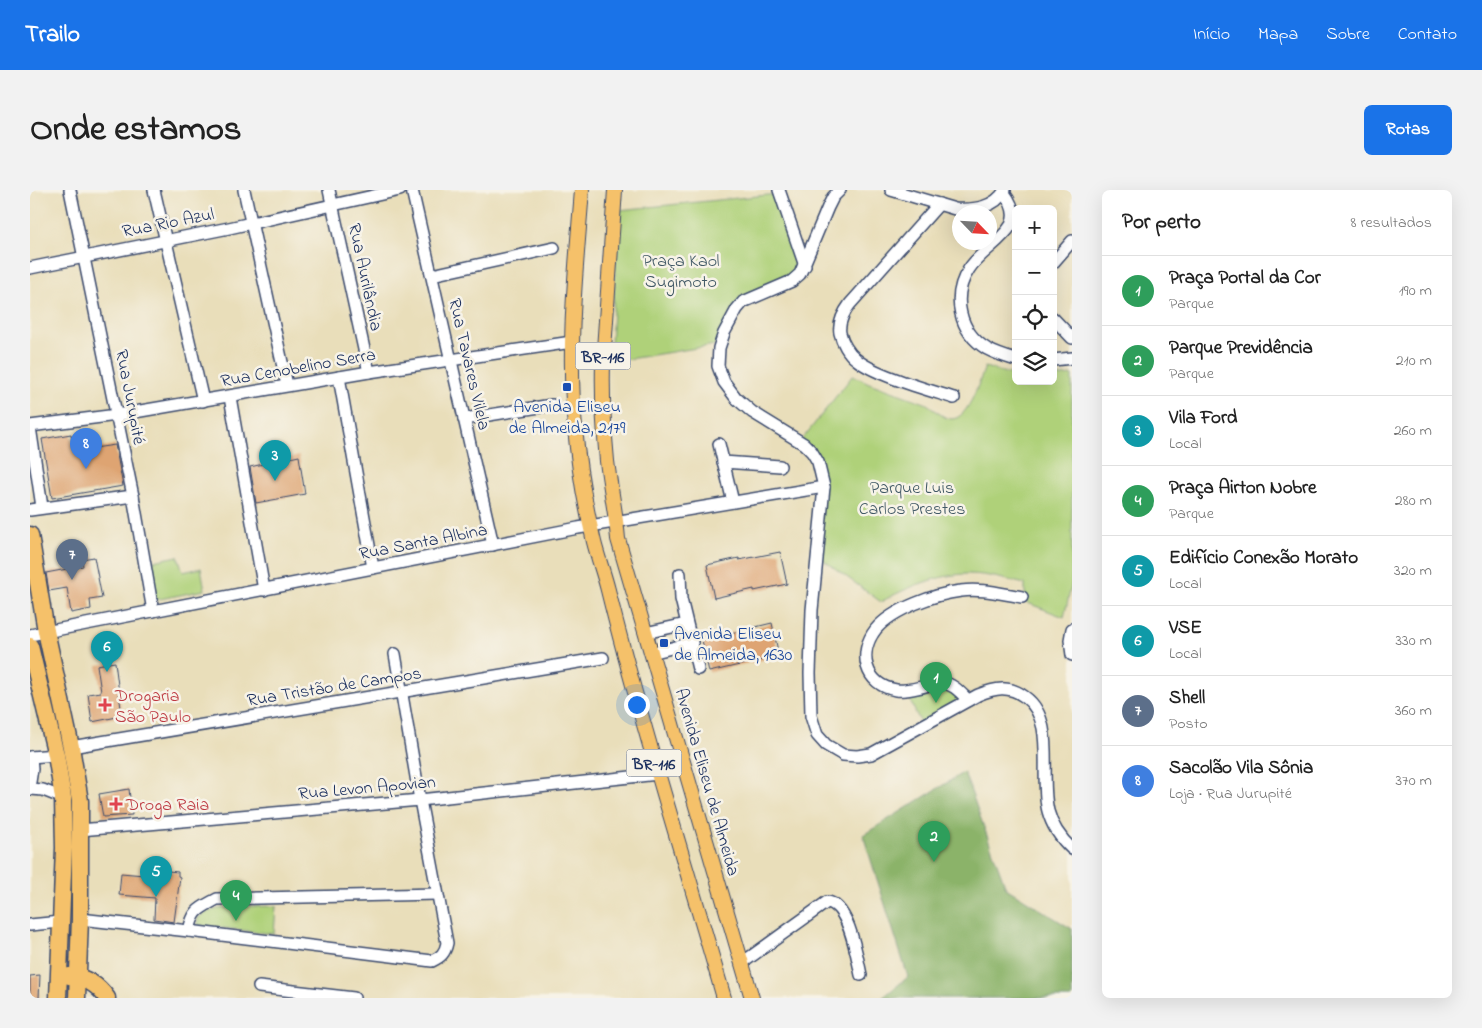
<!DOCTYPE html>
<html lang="pt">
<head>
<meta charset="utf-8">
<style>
	body { margin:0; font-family:"Indie Flower",sans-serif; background:#f2f2f2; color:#222 }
	.controls { position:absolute; right:15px; top:15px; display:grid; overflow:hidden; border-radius:8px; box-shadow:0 5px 20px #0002 }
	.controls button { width:45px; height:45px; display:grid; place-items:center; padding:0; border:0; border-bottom:1px solid #e0e0e0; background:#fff; color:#222; font:25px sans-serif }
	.compass { position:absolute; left:922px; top:15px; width:45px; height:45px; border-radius:50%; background:#fff; box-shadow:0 5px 20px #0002; rotate:115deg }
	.you { position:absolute; left:606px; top:514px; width:18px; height:18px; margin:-12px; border:4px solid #fff; border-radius:50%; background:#1a73e8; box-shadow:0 0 0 8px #1a73e833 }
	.badge { display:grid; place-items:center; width:32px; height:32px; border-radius:50%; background:#1a73e8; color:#fff; font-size:16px; font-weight:700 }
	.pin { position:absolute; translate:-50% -41px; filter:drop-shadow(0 1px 2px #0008) }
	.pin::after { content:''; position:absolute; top:26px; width:18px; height:15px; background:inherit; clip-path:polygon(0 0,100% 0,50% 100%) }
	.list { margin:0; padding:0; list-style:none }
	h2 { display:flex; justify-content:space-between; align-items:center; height:65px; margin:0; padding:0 20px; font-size:21px }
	h2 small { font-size:16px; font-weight:400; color:#767676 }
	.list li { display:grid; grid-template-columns:32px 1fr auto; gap:15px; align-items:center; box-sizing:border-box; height:70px; padding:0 20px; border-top:1px solid #e0e0e0 }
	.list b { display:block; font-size:19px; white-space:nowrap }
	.list p { margin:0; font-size:16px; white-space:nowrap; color:#767676 }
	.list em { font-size:16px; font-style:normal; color:#767676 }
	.icon { flex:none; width:28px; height:28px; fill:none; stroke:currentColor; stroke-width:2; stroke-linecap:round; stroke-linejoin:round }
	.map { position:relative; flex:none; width:1042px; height:808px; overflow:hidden; border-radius:8px }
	header { display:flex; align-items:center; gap:30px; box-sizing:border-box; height:70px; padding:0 25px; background:#1a73e8; color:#fff }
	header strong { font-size:24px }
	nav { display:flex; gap:28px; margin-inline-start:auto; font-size:18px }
	.intro { display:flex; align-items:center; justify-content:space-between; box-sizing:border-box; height:120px; padding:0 30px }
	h1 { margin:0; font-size:35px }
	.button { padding:12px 22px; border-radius:8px; background:#1a73e8; color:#fff; font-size:18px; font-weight:700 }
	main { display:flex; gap:30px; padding:0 30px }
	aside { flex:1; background:#fff; border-radius:8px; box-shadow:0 5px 20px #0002 }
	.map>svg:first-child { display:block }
	.green { fill:#afd179; stroke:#65806c }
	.forest { fill:#8bb369; stroke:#537164 }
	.building { fill:#dea472 }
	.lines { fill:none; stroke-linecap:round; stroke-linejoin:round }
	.minor-casing { stroke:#3a496c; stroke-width:14 }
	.major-casing { stroke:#3a496c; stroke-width:16 }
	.highway-casing { stroke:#3a496c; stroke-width:19 }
	.minor { stroke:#fff; stroke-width:11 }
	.major { stroke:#f5c16b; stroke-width:14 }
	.highway { stroke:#f5c16b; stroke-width:16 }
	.transit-dot { fill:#1a4fb4; stroke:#f7f3e8; stroke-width:2 }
	.health-dot { fill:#e0444e; stroke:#f7f3e8; stroke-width:2 }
	.labels { text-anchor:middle; stroke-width:5; stroke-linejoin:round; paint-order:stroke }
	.shield { fill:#f7f3e8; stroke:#5d6a87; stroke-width:1 }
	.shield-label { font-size:16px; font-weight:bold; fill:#1b2f5e }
	.street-label { font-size:18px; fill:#1b2f5e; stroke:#f7f3e8 }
	.park-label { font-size:18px; fill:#405865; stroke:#f7f3e8 }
	.transit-label { font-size:18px; fill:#164399; stroke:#f7f3e8 }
	.health-label { font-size:18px; fill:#be3a42; stroke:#f7f3e8; text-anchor:start }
</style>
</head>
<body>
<header>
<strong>Trailo</strong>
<nav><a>Início</a><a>Mapa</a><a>Sobre</a><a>Contato</a></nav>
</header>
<div class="intro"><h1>Onde estamos</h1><a class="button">Rotas</a></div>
<main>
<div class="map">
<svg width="1042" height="808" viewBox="0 0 1042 808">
	<rect width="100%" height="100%" fill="#f7f3e8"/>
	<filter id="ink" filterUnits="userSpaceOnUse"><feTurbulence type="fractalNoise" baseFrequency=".02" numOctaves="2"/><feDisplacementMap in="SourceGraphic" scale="10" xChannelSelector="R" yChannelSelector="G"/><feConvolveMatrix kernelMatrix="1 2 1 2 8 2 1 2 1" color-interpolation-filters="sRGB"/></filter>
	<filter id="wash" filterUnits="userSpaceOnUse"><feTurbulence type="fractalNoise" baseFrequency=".0096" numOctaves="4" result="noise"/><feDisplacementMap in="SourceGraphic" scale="20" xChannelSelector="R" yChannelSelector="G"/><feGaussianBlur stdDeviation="1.12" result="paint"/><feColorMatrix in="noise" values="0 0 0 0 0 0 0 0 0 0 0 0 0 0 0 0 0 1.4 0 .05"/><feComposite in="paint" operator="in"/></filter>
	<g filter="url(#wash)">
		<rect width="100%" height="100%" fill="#e9deba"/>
		<g class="green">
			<path d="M748 4 773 74 760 87 707 113 685 155 580 172 589 20Z"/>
			<path d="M955 177 986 186V191H1023V187L1042 185V393L1034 427 995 412V394C977 390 957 384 938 384 910 384 875 398 851 412L788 366 793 293 770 252 823 185 839 193 895 213C903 217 909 225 917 228 937 236 949 191 955 177Z"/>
			<path d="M148 366 153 382 171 378 175 400 125 410 119 372Z"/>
			<path d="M911 493 935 511 892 536 876 502Z"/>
			<path d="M246 716 244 744 167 735 168 728C184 713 225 717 246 716Z"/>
		</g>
		<path class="forest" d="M934 582 976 698 1042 739V808H852L878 787 833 645Z"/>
		<g id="blocks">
			<g class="building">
				<path d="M41 244 44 261 85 255 93 296 22 308 12 249Z"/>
				<path d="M269 266 275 304 226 313 220 277Z"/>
				<path d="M750 362 757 394 724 401V399L684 408 677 375 709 368V370Z"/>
				<path d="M64 367 72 408 60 410 61 419 41 423 37 398 19 401 16 383 53 376 52 369Z"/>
				<path d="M742 433 749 466 679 482 672 450Z"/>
				<path d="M85 472 92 526 62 532 58 504 71 502 67 475Z"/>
				<path d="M99 599 102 625 73 627 69 604Z"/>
				<path d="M138 681 148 682V686L150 687 144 732 124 729 125 708 89 705 91 683 137 687Z"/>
				<path d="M10 785 9 808H0V786Z"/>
			</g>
		</g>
	</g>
	<g filter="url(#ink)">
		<use href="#blocks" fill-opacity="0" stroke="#3a496c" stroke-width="1"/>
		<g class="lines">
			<g class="minor-casing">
				<g id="minor">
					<path d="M40 0 103 306 123 421"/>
					<path d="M124 0 173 211"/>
					<path d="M214 0 257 195"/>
					<path d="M299 0 339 182"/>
					<path d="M382 0 463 355"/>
					<path d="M749 0 775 76"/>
					<path d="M810 0 803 7 798 17 770 84 762 91 713 112 707 119 694 143 689 158 688 176 694 192 706 208 722 222 774 254 782 262 788 272 794 297 782 420 780 483 781 526 787 545 796 555 813 565 827 566 841 564 948 505C965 498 979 495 995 507 1027 530 1009 586 1018 621 1022 636 1030 648 1042 659"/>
					<path d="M861 0 925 19C944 20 965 18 975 0"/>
					<path d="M974 3C981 12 987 23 981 35 971 52 950 62 939 79 921 106 929 142 957 159 966 164 976 167 986 170"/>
					<path d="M909 14 820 114C814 122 808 132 810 143 812 152 818 163 826 169 844 185 899 200 924 208"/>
					<path d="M1023 73 1042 51"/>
					<path d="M0 78 199 38 370 0"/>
					<path d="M402 85 524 58"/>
					<path d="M1023 128 1042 148"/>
					<path d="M1023 170 1042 168"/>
					<path d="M309 187 343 378"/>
					<path d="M200 207 234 400"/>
					<path d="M434 229 522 215"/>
					<path d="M0 236 87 225 339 182 542 152"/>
					<path d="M0 237 12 317"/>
					<path d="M689 254 703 312"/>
					<path d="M693 272 750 276"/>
					<path d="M0 320 103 306"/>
					<path d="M650 384 651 409 668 479"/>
					<path d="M1042 439 1040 450 1042 465"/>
					<path d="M615 443 656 434"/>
					<path d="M0 445 548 338 794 297"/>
					<path d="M621 463 662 453"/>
					<path d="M938 510C929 501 923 494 911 492 899 495 877 502 866 500 835 495 827 463 846 439 863 419 905 404 931 401 951 398 972 404 992 407"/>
					<path d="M41 557 573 468"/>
					<path d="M0 567 26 565"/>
					<path d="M0 592 2 579 1 567"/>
					<path d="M0 599 13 600 33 608"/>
					<path d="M50 640 390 610 628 584"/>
					<path d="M50 729 159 741 402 771C411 767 415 763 417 753L390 610 365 464"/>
					<path d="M0 735 30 732"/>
					<path d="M159 741C163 720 169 719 187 709L407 704"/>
					<path d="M712 773 797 712C819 714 827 767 831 785"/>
					<path d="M229 797 324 808"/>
				</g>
			</g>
			<g class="major-casing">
				<g id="major">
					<path d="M552 0C546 78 537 158 545 237 548 275 555 314 564 352 568 368 574 384 578 400 612 537 655 672 694 808"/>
					<path d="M585 0 573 174C572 206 574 239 577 271 580 297 586 323 588 349L722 808"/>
				</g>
			</g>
			<g class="highway-casing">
				<g id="highway">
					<path d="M0 345 16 441 41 557 50 611V729L47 808"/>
					<path d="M0 456 26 565 33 608 34 658 28 808"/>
					<path d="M39 786C55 787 68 795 77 808"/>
				</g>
			</g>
			<use href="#minor" class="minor"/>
			<use href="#major" class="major"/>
			<use href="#highway" class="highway"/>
		</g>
	</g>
	<g class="transit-dot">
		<rect x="532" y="192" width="10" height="10" rx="2.5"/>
		<rect x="629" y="448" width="10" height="10" rx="2.5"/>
	</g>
	<g class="health-dot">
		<path d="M72.5 507.5h5v5h5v5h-5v5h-5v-5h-5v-5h5z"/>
		<path d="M83.5 606.5h5v5h5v5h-5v5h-5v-5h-5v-5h5z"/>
	</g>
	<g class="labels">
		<g class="shield">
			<rect x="545.5" y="152.5" width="55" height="27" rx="4"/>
			<rect x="596.5" y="559.5" width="55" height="27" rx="4"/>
		</g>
		<g class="shield-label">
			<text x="573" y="172">BR-116</text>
			<text x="624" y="579">BR-116</text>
		</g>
		<g class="street-label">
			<text transform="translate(138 32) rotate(-11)" y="6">Rua Rio Azul</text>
			<text transform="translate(336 87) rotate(78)" y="6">Rua Aurilândia</text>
			<text transform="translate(440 174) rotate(77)" y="6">Rua Tavares Vilela</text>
			<text transform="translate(268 177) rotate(-10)" y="6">Rua Cenobelino Serra</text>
			<text transform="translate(101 207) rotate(79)" y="6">Rua Jurupité</text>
			<text transform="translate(393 351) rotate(-11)" y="6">Rua Santa Albina</text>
			<text transform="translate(304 496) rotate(-9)" y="6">Rua Tristão de Campos</text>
			<text transform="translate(678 592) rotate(74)" y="6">Avenida Eliseu de Almeida</text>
			<text transform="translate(337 597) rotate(-5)" y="6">Rua Levon Apovian</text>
		</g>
		<g class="park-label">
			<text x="651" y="76">Praça Kaol<tspan x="651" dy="21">Sugimoto</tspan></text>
			<text x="882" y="303">Parque Luis<tspan x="882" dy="21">Carlos Prestes</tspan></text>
		</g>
		<g class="transit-label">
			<text x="537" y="222">Avenida Eliseu<tspan x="537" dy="21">de Almeida, 2179</tspan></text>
			<text x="644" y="449" text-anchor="start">Avenida Eliseu<tspan x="644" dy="21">de Almeida, 1630</tspan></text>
		</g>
		<g class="health-label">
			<text x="85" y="511">Drogaria<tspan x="85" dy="21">São Paulo</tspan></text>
			<text x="96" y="620">Droga Raia</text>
		</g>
	</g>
</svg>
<div class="controls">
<button>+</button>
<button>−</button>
<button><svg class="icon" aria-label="locate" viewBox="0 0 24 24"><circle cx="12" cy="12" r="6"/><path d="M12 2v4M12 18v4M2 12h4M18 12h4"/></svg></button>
<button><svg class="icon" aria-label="layers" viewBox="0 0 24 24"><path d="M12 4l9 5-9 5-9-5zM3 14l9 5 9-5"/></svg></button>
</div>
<svg class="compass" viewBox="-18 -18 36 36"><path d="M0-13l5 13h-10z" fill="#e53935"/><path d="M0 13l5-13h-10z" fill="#767676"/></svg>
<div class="you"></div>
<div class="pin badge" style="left:906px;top:513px;background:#2e9e5b">1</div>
<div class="pin badge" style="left:904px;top:672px;background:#2e9e5b">2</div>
<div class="pin badge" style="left:245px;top:291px;background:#0f9aa8">3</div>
<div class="pin badge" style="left:206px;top:731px;background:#2e9e5b">4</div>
<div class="pin badge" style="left:126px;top:707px;background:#0f9aa8">5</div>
<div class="pin badge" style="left:77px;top:482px;background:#0f9aa8">6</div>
<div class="pin badge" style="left:42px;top:390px;background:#5c6f8a">7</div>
<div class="pin badge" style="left:56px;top:279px;background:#3f7fe0">8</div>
</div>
<aside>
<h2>Por perto<small>8 resultados</small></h2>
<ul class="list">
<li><span class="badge" style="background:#2e9e5b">1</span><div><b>Praça Portal da Cor</b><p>Parque</p></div><em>190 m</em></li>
<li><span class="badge" style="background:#2e9e5b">2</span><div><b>Parque Previdência</b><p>Parque</p></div><em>210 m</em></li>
<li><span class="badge" style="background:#0f9aa8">3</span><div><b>Vila Ford</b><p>Local</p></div><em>260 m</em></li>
<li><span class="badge" style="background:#2e9e5b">4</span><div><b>Praça Airton Nobre</b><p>Parque</p></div><em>280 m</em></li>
<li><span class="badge" style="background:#0f9aa8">5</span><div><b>Edifício Conexão Morato</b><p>Local</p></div><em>320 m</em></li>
<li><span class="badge" style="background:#0f9aa8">6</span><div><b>VSE</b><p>Local</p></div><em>330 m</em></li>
<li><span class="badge" style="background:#5c6f8a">7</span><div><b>Shell</b><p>Posto</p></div><em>360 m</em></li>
<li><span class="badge" style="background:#3f7fe0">8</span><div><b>Sacolão Vila Sônia</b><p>Loja · Rua Jurupité</p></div><em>370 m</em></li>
</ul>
</aside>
</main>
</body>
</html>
